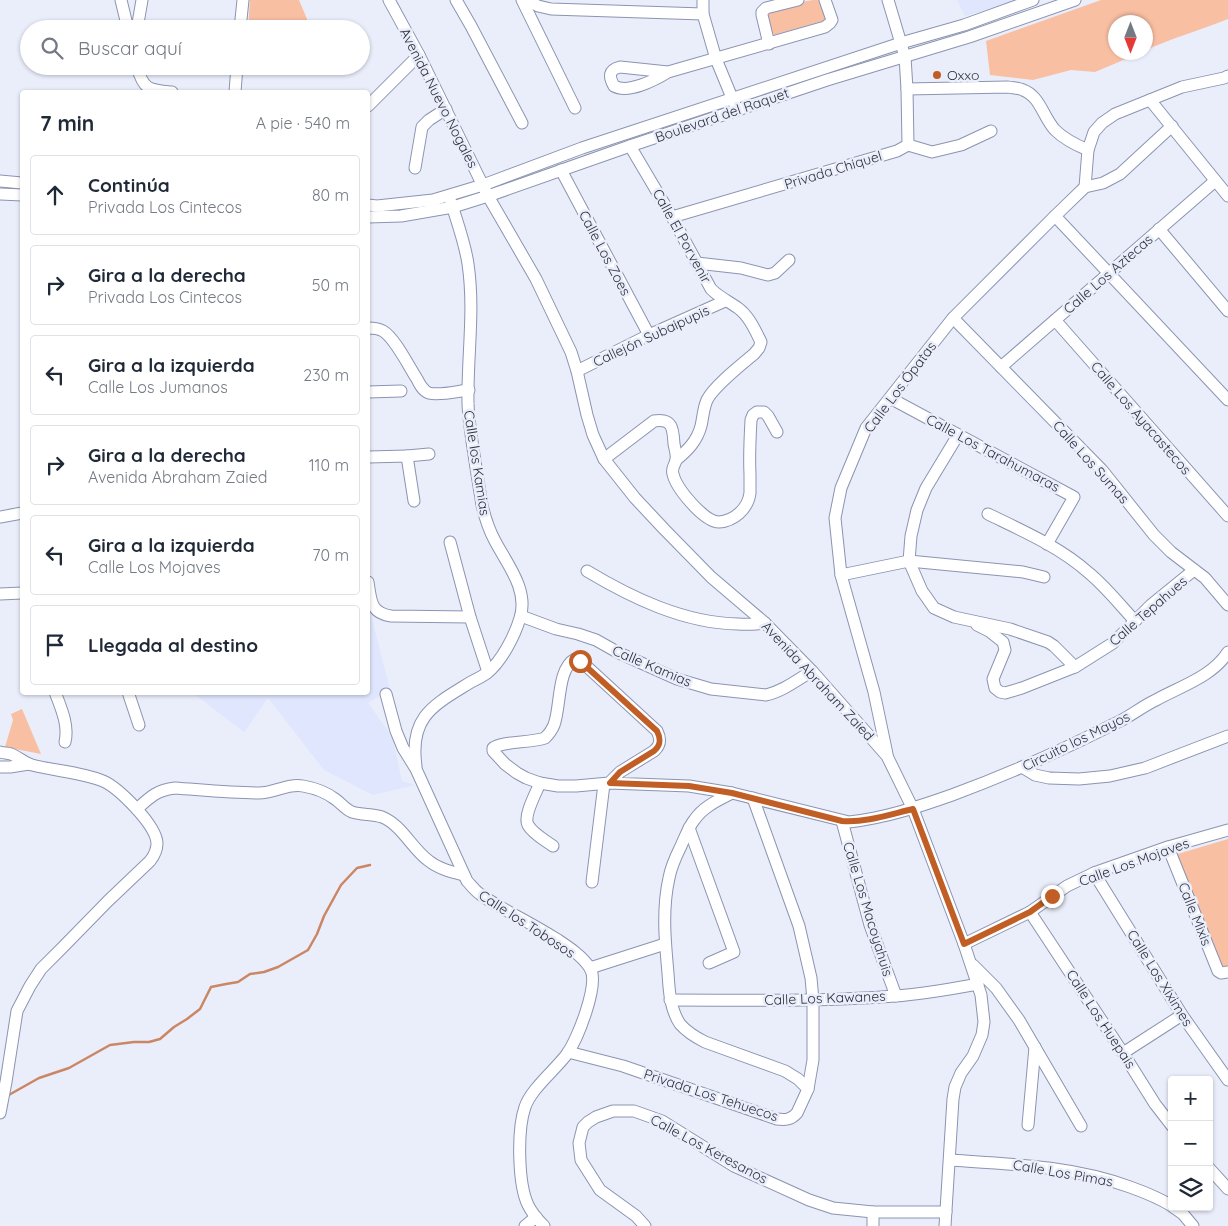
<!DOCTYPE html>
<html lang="es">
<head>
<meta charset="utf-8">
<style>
	body { margin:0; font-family:Quicksand,sans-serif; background:#f6f6f7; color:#1f2937 }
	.controls { position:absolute; right:15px; bottom:15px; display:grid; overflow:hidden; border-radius:5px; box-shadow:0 1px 4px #0004 }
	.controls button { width:45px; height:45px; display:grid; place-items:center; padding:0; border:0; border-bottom:1px solid #e0e1e3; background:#fff; color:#1f2937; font:25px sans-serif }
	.compass { position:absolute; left:1108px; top:15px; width:45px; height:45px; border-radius:50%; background:#fff; box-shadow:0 1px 4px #0004; rotate:180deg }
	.stop { position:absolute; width:15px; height:15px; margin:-11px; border:4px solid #c15e25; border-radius:50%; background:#fff }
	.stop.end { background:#c15e25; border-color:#fff; box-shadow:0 1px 5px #0008 }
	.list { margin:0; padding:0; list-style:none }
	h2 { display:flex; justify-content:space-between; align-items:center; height:65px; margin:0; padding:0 20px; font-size:21px }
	h2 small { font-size:16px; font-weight:400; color:#747a83 }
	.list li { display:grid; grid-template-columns:32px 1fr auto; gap:15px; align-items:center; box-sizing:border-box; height:80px; margin:0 10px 10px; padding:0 10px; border:1px solid #e0e1e3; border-radius:5px }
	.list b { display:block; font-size:19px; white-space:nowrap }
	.list p { margin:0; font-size:16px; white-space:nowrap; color:#747a83 }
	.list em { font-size:16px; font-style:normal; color:#747a83 }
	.icon { flex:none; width:28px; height:28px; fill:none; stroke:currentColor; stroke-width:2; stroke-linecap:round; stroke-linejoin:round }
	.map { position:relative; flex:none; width:1228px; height:1226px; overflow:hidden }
	.search { position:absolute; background:#fff; box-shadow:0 1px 4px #0004; left:20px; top:20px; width:350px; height:55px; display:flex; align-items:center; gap:12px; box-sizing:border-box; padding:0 18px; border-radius:28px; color:#747a83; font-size:19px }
	.panel { position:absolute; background:#fff; box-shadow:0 1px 4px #0004; left:20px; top:90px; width:350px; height:605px; border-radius:5px }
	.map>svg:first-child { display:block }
	.built { fill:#dfe6fd }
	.green { fill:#f9bfa3 }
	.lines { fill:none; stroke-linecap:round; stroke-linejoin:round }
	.stream { stroke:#cb8664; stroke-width:2.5 }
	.minor-casing { stroke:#8b94b1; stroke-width:13 }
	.minor { stroke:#fff; stroke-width:11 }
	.route { stroke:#c15e25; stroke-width:6 }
	.poi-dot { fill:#c15e25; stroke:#eaeefb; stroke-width:2 }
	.labels { text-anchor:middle; stroke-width:5; stroke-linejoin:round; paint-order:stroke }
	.poi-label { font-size:14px; fill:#2d303c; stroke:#eaeefb; text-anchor:start }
	.street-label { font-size:14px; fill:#2d303c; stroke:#eaeefb }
</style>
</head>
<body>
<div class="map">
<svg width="1228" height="1226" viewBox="0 0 1228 1226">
	<rect width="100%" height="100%" fill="#eaeefb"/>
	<g class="built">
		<path d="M957 0H1021L965 16Z"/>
		<path d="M368 603 390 690 368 703 386 728 393 741 402 781 415 785 373 795 324 770 268 698 244 732 193 693 368 692Z"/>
	</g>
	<g class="green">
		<path d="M250 0H299L307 19V29H248Z"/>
		<path d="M813 0H821L826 20 774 35 765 17 772 7Z"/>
		<path d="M1101 0H1228V19C1201 30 1172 38 1146 50V22H1116V52L1140 53 1095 72 1071 70 1033 80 990 75 986 41Z"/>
		<path d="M22 709 41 754 5 747 13 720 11 714Z"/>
		<path d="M1228 839V967L1221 968 1174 855Z"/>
	</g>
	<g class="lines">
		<path class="stream" d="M7 1096 39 1078 69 1068 110 1045 134 1042H149L160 1039 174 1027 187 1019 200 1009 211 987 226 984 238 982 250 974 264 972 278 967 308 950 317 934 324 916 341 885 357 868 370 865"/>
		<g class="minor-casing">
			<g id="minor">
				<path d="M121 0 128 29"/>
				<path d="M389 0 419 55 488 196 536 279 571 352 577 371 587 415 593 435 604 459 635 498 664 529 711 577 765 623 812 671 887 756 913 809 964 944 981 995 984 1022 982 1035 973 1056 961 1073 955 1087 953 1099 945 1226"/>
				<path d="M456 0 471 26 522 123"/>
				<path d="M522 0 575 108"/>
				<path d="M527 0 538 6 551 9 703 14"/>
				<path d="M703 0V14L716 59 735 105"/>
				<path d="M888 0 905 57 907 89 908 145"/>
				<path d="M137 29 142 0"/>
				<path d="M240 29 243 0"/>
				<path d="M769 44 762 15V12L766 8 798 0"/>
				<path d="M137 66C143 90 149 90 172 92"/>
				<path d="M668 72C655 80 628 94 614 86 609 77 608 70 620 67L668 72 825 27 830 23 832 20 825 0"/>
				<path d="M907 89 1008 87C1013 88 1019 88 1023 90 1040 96 1043 117 1055 130 1064 139 1076 145 1088 150"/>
				<path d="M235 92 237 66"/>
				<path d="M1150 100 1228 196"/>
				<path d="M368 106 419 55"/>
				<path d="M630 146 672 217 711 289C719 297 728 301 738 308 749 316 755 330 761 342L759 348 754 354C741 365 714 386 707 400 703 409 703 418 701 426 697 441 688 450 676 460"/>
				<path d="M415 168 422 127 429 120 446 109"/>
				<path d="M561 170 649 335"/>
				<path d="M0 181 22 183"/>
				<path d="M1085 187 1088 150 1094 132 1102 123 1115 114 1182 87 1224 78 1228 76"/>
				<path d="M0 194 22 195"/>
				<path d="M368 205 377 206 433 200 483 185 582 148 901 43 964 25 1033 0"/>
				<path d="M1055 216 1228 400"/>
				<path d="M368 217 401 216 453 207 488 196 630 146 827 80 969 37 1075 0"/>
				<path d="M672 217 897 151 908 145 932 152 961 145 991 131"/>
				<path d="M1159 229 1228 311"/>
				<path d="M697 263 741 268 768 275 775 273 789 260"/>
				<path d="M953 318 1102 470 1154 535 1171 552 1205 578 1228 605"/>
				<path d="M1055 320 1228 516"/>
				<path d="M368 328C373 328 378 328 383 331 395 338 409 367 417 379 420 385 423 391 429 393 439 396 458 391 469 390"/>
				<path d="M1001 367 1215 181"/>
				<path d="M577 371 649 335 725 301"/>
				<path d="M368 392 401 391"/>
				<path d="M890 398 1074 497 1047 544"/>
				<path d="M958 435 926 488 917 510 911 536 909 561 922 591 927 598 934 608 954 617 1010 629 1048 642 1054 646 1075 667"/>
				<path d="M407 456 429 454"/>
				<path d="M368 457 407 456 414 501"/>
				<path d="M604 459 654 421C673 418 673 429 674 444 675 449 677 455 676 460 675 465 671 468 673 474 676 488 704 522 719 522 734 521 748 509 750 493 750 487 750 480 750 474 749 456 750 438 751 420L753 415 757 412H764L768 416 777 432"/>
				<path d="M988 514C1023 531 1060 547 1089 573 1106 587 1120 605 1135 621"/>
				<path d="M0 517 22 513"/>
				<path d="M450 542 470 617 488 672"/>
				<path d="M587 571C632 598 684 623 738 624 747 625 756 624 765 623"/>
				<path d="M841 575 909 561 1023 572 1044 577"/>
				<path d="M368 582C371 600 370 613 391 616L470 617"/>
				<path d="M0 594 22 593"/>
				<path d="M521 616 556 629 578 634 596 640 619 653 677 679 711 689 766 695C783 691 797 680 812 671"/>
				<path d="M977 625 989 631 1003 642 1005 650 993 679 995 688 1000 692 1005 693 1022 688 1075 667 1113 643 1151 605 1194 570"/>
				<path d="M55 692C61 708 69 725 65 742"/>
				<path d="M128 692 139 725"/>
				<path d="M386 694 396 731 403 748 416 769 467 881C471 885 475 891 480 894 489 901 499 906 509 912 526 921 542 930 558 940 570 948 582 956 590 968 600 984 577 1040 567 1054 555 1070 531 1089 525 1107 517 1130 518 1184 528 1205 532 1213 538 1220 544 1226"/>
				<path d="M0 752C4 753 8 753 11 754 19 757 24 763 32 765 55 771 81 772 103 781 119 788 156 825 157 843 157 850 154 856 150 861L108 901 63 947 41 969 30 986 17 1011 6 1082 0 1113"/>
				<path d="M887 754 874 692 841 575 835 518 841 488 866 428 953 318 1055 216 1085 187 1103 183 1120 174 1172 126"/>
				<path d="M416 766C409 716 434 705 471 682 477 679 483 676 487 673 502 661 515 635 520 618 529 590 507 564 495 541 489 530 485 518 482 505 480 493 478 480 476 468 473 447 469 426 468 404 467 357 475 311 468 264 465 243 457 222 451 202"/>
				<path d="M0 767H10L29 764"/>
				<path d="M1022 767 1035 775 1049 778 1079 779 1110 776 1145 768 1228 736"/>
				<path d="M540 783C536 793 523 816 528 825 533 834 545 840 553 846"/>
				<path d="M609 783 620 772 654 751C661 745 661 739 657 731L583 663 578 659H575C557 669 561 706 554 725 552 730 549 734 545 738 531 743 502 741 493 748V751L505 764 517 773 526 778 540 783 558 786H576L609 783 689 786 732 793 849 822C885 818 918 807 952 795 1009 774 1065 749 1120 721 1132 715 1143 706 1156 700 1181 686 1212 677 1228 652"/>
				<path d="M732 793C719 800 704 806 695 819 689 826 685 837 681 846 676 856 671 867 669 878 662 909 665 941 668 973 669 990 670 1009 680 1024 687 1032 695 1037 705 1042L785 1071 798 1079 808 1089"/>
				<path d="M137 809C150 797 157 790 175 788 203 790 232 793 259 793 274 793 288 783 303 786 314 788 326 792 335 799 341 803 345 809 352 812 362 815 373 814 382 817 402 825 412 849 429 861 439 869 452 872 464 875"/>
				<path d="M842 821 870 925 896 996"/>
				<path d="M689 828 734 952 709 963"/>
				<path d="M1168 847 1218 971 1221 973 1228 972"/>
				<path d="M1094 873 1182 1015 1228 1080"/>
				<path d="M592 882 604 784"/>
				<path d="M1030 912 1123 1053 1155 1104 1172 1126"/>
				<path d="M964 944 1030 912 1067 886 1094 873 1168 847 1228 830"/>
				<path d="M973 965 996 988 1019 1020 1081 1126"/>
				<path d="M590 968 665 944"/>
				<path d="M670 1000C745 1000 820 1002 895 996 923 994 950 989 978 984"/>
				<path d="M568 1052 623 1066 777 1119C785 1120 791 1120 797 1113L808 1089 813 1060V1000L811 978 799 926 753 798"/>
				<path d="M1123 1053 1182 1015"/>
				<path d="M1028 1125 1035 1047"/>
				<path d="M950 1160C1010 1164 1073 1166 1130 1187 1144 1192 1159 1198 1172 1206"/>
				<path d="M1209 1168 1228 1189"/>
				<path d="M1173 1207 1183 1214 1193 1226"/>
				<path d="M525 1226 536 1217"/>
				<path d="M645 1226 636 1216 600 1190 581 1160 579 1143 583 1127 588 1122 596 1117 613 1111H634L662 1121 734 1166 809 1200 833 1208 873 1212H946"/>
				<path d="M873 1226V1212"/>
			</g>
		</g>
		<use href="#minor" class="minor"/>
	</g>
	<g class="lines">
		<path class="route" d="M580 661 657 731C661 739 661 745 654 751L620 772 610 783 689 786 732 793 842 821C865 823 891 814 913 809L964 944 1030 912 1052 896"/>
	</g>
	<circle class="poi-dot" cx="937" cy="75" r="5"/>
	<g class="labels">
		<g class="poi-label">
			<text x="947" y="80">Oxxo</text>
		</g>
		<g class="street-label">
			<text transform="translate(439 98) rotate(63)" y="5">Avenida Nuevo Nogales</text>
			<text transform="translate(722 115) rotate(-19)" y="5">Boulevard del Raquet</text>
			<text transform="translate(833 170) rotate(-17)" y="5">Privada Chiquel</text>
			<text transform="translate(682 236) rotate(61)" y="5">Calle El Porvenir</text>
			<text transform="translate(605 253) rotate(62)" y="5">Calle Los Zoes</text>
			<text transform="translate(1108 274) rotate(-41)" y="5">Calle Los Aztecas</text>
			<text transform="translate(651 336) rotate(-25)" y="5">Callejón Subaipupis</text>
			<text transform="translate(900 387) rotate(-53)" y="5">Calle Los Ópatas</text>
			<text transform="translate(1141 418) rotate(49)" y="5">Calle Los Ayacastecos</text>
			<text transform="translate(993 453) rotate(28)" y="5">Calle Los Tarahumaras</text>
			<text transform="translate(1091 462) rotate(48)" y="5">Calle Los Sumas</text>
			<text transform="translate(477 463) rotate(81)" y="5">Calle los Kamias</text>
			<text transform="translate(1148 611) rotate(-41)" y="5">Calle Tepahues</text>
			<text transform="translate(652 666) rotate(23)" y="5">Calle Kamias</text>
			<text transform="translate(818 681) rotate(47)" y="5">Avenida Abraham Zaied</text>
			<text transform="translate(1076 741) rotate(-26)" y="5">Circuito los Mayos</text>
			<text transform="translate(1134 862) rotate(-20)" y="5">Calle Los Mojaves</text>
			<text transform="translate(868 909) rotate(73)" y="5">Calle Los Macoyahuis</text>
			<text transform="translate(1195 914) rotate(68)" y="5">Calle Mixis</text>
			<text transform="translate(527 924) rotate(33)" y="5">Calle los Tobosos</text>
			<text transform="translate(1160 978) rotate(58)" y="5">Calle Los Xiximes</text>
			<text transform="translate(825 998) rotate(-2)" y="5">Calle Los Kawanes</text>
			<text transform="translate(1101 1019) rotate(57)" y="5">Calle Los Huepais</text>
			<text transform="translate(711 1095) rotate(18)" y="5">Privada Los Tehuecos</text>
			<text transform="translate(709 1149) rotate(28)" y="5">Calle Los Keresanos</text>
			<text transform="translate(1063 1173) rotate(10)" y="5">Calle Los Pimas</text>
		</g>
	</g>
</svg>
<div class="controls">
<button>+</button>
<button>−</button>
<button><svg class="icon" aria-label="layers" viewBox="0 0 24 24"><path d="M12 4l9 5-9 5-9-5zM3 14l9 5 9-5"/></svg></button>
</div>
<svg class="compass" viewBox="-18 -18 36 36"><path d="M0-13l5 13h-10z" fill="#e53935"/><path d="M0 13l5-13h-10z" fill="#747a83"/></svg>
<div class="stop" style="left:580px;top:661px"></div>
<div class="stop end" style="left:1052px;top:896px"></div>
<div class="search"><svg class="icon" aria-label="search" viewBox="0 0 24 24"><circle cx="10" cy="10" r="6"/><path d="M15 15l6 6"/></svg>Buscar aquí</div>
<section class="panel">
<h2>7 min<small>A pie · 540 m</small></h2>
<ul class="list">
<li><svg class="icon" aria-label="ahead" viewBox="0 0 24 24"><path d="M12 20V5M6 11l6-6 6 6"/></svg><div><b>Continúa</b><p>Privada Los Cintecos</p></div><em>80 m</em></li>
<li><svg class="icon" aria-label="right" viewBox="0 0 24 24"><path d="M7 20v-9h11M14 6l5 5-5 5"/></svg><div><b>Gira a la derecha</b><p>Privada Los Cintecos</p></div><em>50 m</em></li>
<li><svg class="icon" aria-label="left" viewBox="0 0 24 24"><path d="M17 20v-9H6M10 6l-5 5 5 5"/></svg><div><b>Gira a la izquierda</b><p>Calle Los Jumanos</p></div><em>230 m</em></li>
<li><svg class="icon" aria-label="right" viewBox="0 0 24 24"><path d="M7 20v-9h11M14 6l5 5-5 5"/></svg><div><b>Gira a la derecha</b><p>Avenida Abraham Zaied</p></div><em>110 m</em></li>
<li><svg class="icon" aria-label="left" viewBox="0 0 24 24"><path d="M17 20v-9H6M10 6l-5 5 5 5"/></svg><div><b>Gira a la izquierda</b><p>Calle Los Mojaves</p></div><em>70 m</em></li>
<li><svg class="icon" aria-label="arrive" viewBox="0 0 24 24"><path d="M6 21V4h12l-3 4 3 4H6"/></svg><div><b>Llegada al destino</b></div></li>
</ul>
</section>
</div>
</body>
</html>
